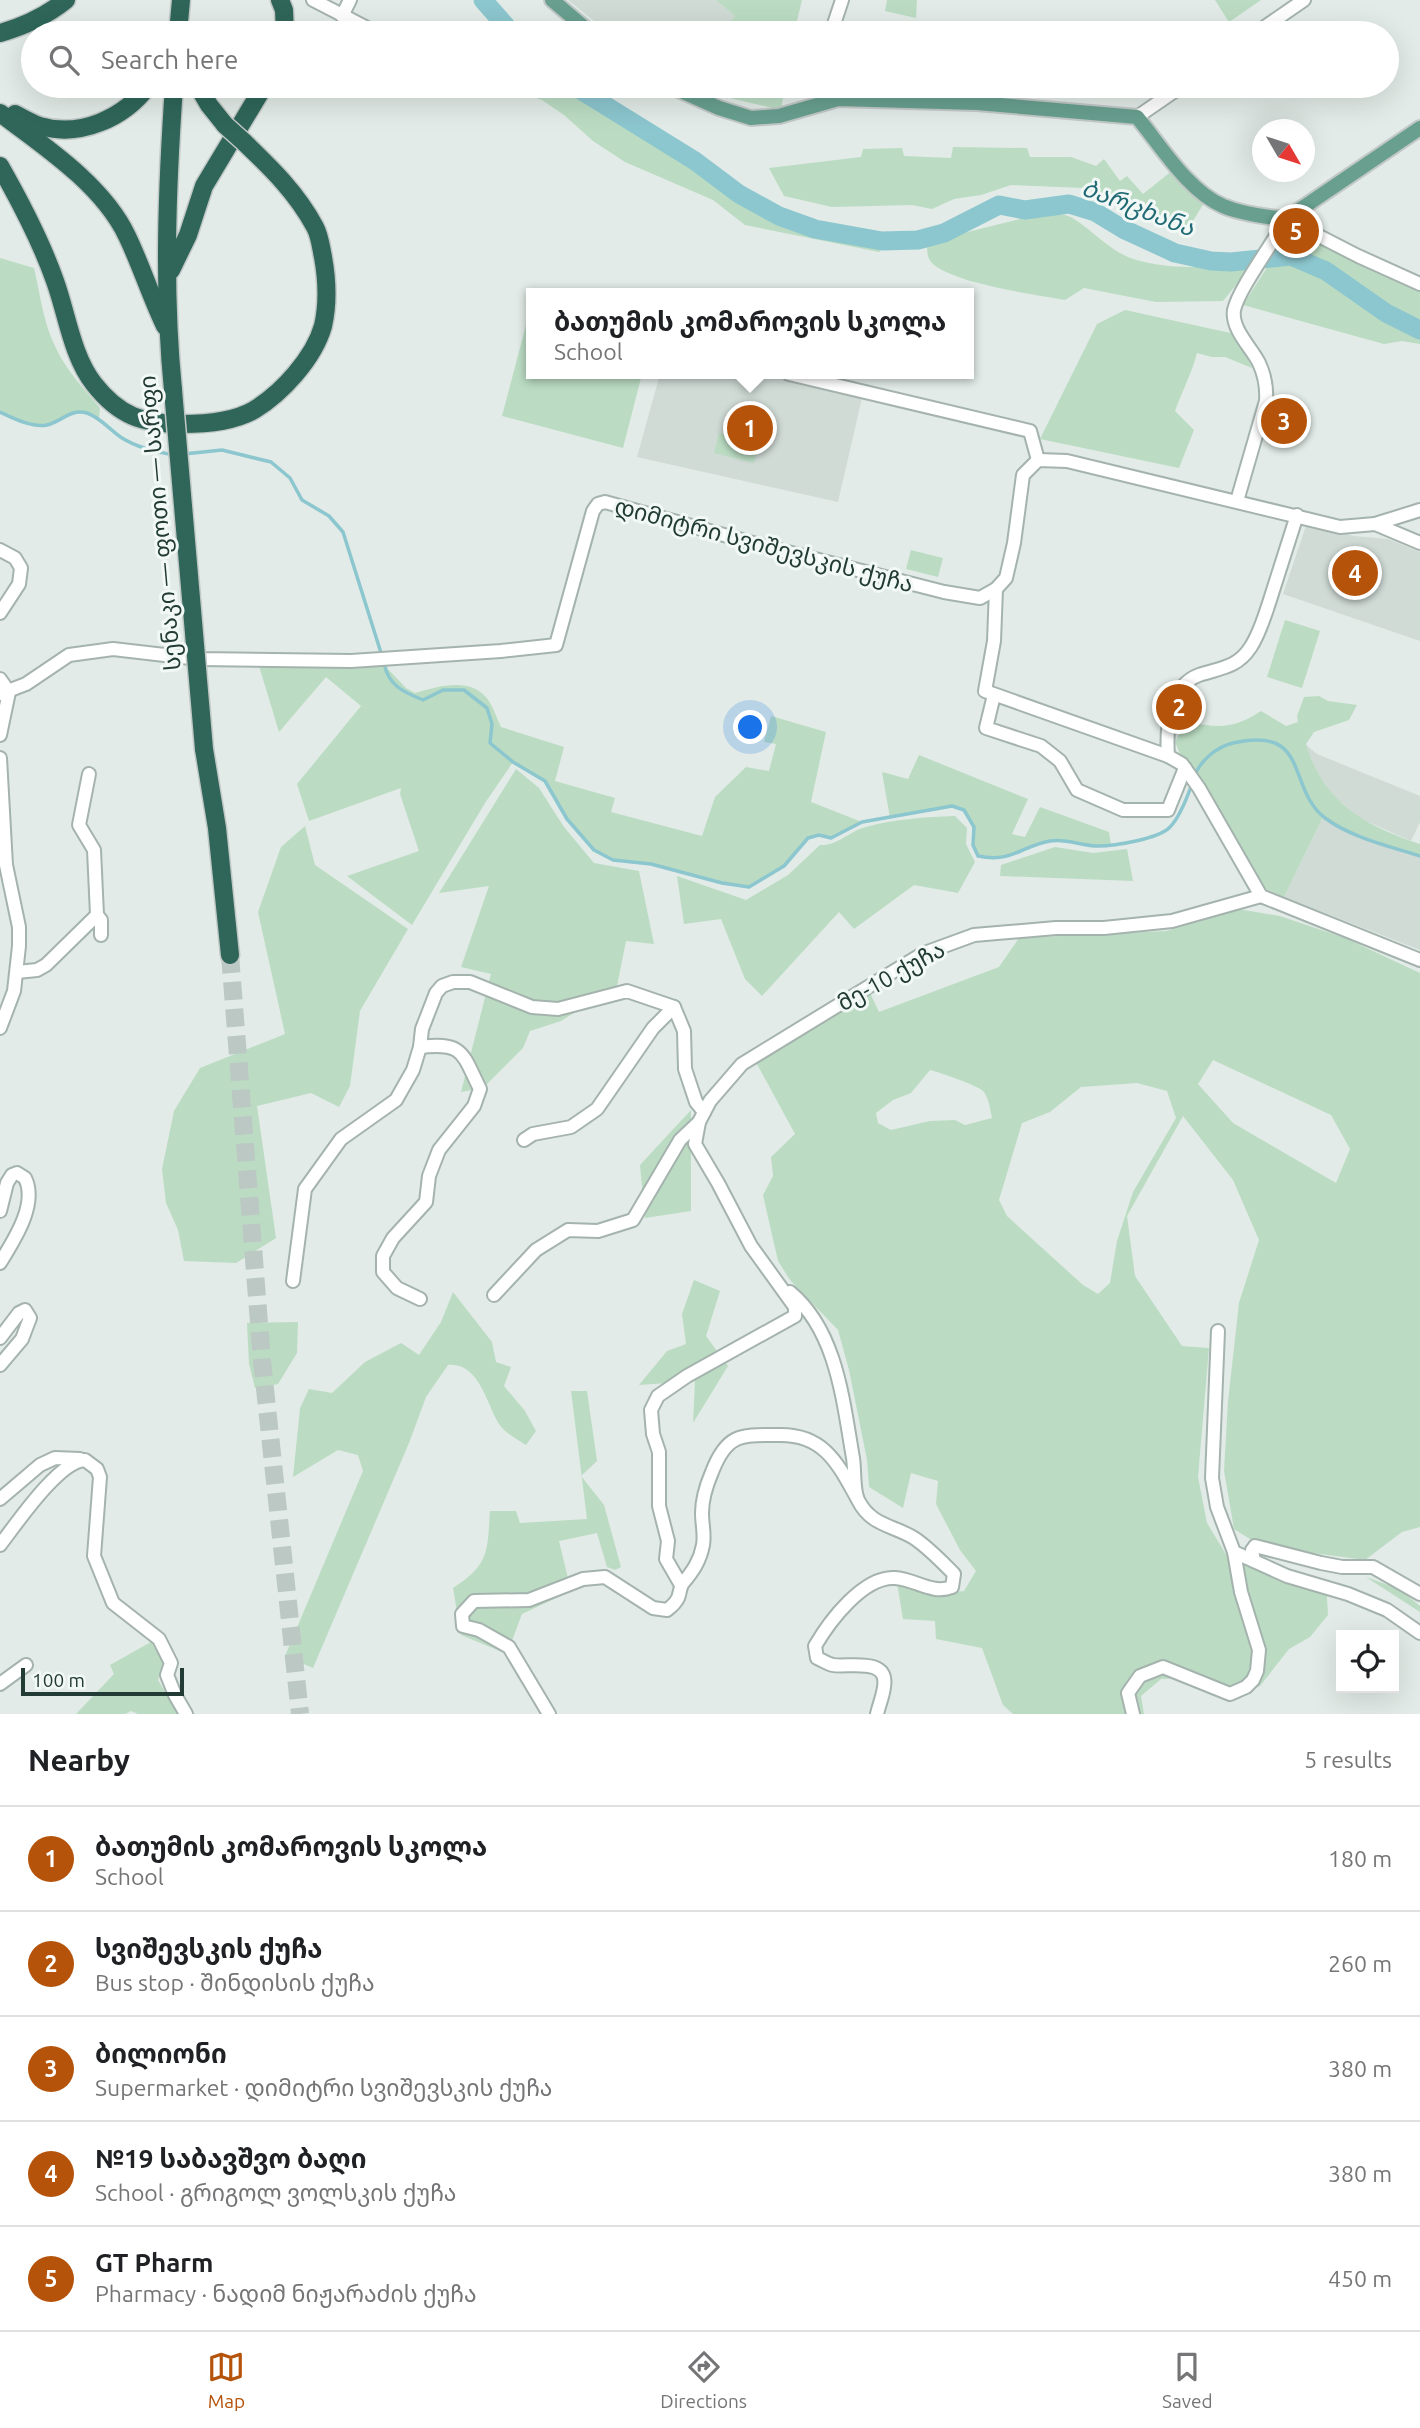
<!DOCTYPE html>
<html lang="en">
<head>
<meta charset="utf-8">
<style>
	body { margin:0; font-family:Ubuntu,"Noto Sans Georgian",sans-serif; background:#f2f2f2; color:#202124 }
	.controls { position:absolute; right:21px; bottom:21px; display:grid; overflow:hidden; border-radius:0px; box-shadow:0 7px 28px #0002 }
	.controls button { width:63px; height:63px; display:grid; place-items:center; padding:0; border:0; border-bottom:2px solid #e0e0e0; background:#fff; color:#202124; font:35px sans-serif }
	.compass { position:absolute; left:1252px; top:119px; width:63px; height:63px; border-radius:50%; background:#fff; box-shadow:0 7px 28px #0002; rotate:129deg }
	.scale { position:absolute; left:21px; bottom:18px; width:163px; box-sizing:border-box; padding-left:7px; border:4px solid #223b34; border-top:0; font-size:19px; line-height:24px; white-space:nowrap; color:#223b34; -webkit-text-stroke:5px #f2f8f5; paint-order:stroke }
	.you { position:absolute; left:751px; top:728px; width:24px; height:24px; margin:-18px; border:5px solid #fff; border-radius:50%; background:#1a73e8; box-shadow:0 0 0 10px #1a73e833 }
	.badge { display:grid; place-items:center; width:46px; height:46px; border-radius:50%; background:#b45309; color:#fff; font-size:23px; font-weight:700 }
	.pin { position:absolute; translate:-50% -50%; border:4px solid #fff; box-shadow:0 2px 7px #0006 }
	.popup { position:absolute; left:526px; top:288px; width:448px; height:91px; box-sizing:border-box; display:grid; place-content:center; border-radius:0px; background:#fff; filter:drop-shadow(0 2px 5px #0005); font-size:23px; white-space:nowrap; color:#757577 }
	.popup b { font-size:26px; color:#202124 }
	.popup::after { content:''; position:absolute; left:50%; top:100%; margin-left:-14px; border:14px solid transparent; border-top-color:#fff }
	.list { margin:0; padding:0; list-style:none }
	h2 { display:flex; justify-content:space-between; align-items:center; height:91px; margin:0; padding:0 28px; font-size:30px }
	h2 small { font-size:23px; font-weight:400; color:#757577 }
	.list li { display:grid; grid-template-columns:46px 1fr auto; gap:21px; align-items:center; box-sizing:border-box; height:105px; padding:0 28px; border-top:2px solid #e0e0e0 }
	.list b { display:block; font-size:26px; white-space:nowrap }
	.list p { margin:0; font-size:23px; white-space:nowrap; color:#757577 }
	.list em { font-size:23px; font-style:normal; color:#757577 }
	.icon { flex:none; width:38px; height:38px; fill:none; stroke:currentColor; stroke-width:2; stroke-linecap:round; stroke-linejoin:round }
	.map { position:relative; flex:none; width:1420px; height:1714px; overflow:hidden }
	.search { position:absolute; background:#fff; box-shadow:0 7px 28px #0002; left:21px; right:21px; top:21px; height:77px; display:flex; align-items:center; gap:18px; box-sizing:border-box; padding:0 24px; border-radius:38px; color:#757577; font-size:26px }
	.sheet { height:616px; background:#fff }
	nav { display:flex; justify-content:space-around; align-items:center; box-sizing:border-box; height:98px; border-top:2px solid #e0e0e0; background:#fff; font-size:19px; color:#757577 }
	nav a { display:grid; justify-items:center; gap:4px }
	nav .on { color:#b45309 }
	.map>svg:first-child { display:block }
	.built { fill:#d0dbd6 }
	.green { fill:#bbdcc3; fill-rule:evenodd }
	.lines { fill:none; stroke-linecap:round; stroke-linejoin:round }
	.stream { stroke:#8cc6ce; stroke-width:3.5 }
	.river { stroke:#8cc6ce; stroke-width:19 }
	.highway-tunnel { stroke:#bcc8c3; stroke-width:18; stroke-dasharray:18 9; stroke-linecap:butt }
	.minor-casing { stroke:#a5b3ae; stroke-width:16 }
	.major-casing { stroke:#c1c8c6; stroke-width:18 }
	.highway-casing { stroke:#c1c8c6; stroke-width:21 }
	.minor { stroke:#fff; stroke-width:12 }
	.major { stroke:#689f8f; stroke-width:14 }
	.highway { stroke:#2f6659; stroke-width:18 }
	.highway-bridge-casing { stroke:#c1c8c6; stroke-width:21; stroke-linecap:butt }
	.highway-bridge { stroke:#2f6659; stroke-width:18 }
	.labels { text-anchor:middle; stroke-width:6; stroke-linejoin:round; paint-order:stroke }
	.street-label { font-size:23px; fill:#223b34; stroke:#f2f8f5 }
	.water-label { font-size:24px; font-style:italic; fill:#1f6a75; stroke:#f2f8f5 }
</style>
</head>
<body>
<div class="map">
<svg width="1420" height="1714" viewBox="0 0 1420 1714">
	<rect width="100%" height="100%" fill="#e2ebe7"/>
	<g class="built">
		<path d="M568 0H716L735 16 721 33H609Z"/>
		<path d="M660 374H767L862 398 838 502 637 457Z"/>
		<path d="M1307 523 1354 536 1388 539 1420 552V641L1283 594Z"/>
		<path d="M1305 744 1317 754 1420 796V822L1411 841 1359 818 1332 794 1313 767Z"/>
		<path d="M1323 817 1348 831 1420 856V950L1284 897Z"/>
	</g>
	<g class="green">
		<path d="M716 0H802L794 33H721L735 16Z"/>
		<path d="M887 0H917L916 18 885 11Z"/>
		<path d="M1215 0H1261L1229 22Z"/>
		<path d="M501 86H566L633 133 776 222 885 245 879 252 745 225 713 200 625 162 593 141 564 115 542 100Z"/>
		<path d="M700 86H785L781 110 730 98Z"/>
		<path d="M953 147 1027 148 1030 157H1071L1096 166 1104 159 1120 181 1127 176 1143 194 1173 170 1204 203 1188 229 1151 211 1083 188 1011 185 981 195 954 199 932 209 912 205 832 207 784 196 769 168 861 157 863 149 902 148 904 156 951 158Z"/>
		<path d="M1048 212C1056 214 1067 214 1074 219 1092 230 1107 248 1128 257 1167 272 1212 266 1253 264L1223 301 1156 302 1084 288 1065 300C1038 295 941 282 929 259 927 255 927 247 927 242Z"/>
		<path d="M1294 225 1420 290V344L1402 341 1384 344 1243 305Z"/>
		<path d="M0 258 34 268C40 293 43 322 55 346 65 369 84 389 100 408L99 418C70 406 73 418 48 425 33 429 13 418 0 412Z"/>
		<path d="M531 306V374H642L623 448 502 416Z"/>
		<path d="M1125 310 1235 334 1252 368 1225 357H1212L1197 353C1192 373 1182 391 1175 411L1194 430 1179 468 1040 439 1097 324Z"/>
		<path d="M719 433 759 443 754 463 714 453Z"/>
		<path d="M911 550 943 558 938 577 906 569Z"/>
		<path d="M1285 620 1320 631 1302 688 1267 677Z"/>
		<path d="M259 666H385L406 688 415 693C439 686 472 676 489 701 494 709 497 719 501 727L564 747 555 781 615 798 611 812 702 836 715 797 746 767 769 771 776 744 764 742 771 716 826 732 811 802 862 822 831 838 819 835 808 838 784 866 749 887 722 883 651 864 613 860 594 850 567 819 545 781 513 762 485 803 412 925 347 876 419 851 400 794 401 788 309 821 297 784 361 706 326 677 279 732Z"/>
		<path d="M1319 696 1328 701 1357 705 1349 720 1314 732 1306 744C1323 802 1365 826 1420 844V856L1348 831 1323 817 1284 897 1262 887 1183 761 1175 742 1180 732 1192 723C1222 728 1235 728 1261 711L1286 726 1298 722 1297 716 1304 697Z"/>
		<path d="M919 755 1028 799 1012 834 1025 837 1040 807 1109 832 1111 845 1097 846 1067 841H1049L995 859 978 856 973 845 974 827 964 810 952 806 890 818 882 772 908 779Z"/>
		<path d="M516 769 539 788 564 827 594 863 639 871 654 944 626 941 617 986 561 1021 530 1031 523 1048 483 1088 461 1092 491 974 461 967 489 886 439 893Z"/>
		<path d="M955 816 967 828 966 844 975 862 958 893 914 885 854 929 839 912 762 996 745 979 721 919 684 924 677 876 746 900 788 875 820 845C838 846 849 831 866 827 894 819 926 817 955 816Z"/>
		<path d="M305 826 315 865 408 929 360 1011 350 1086 339 1107 311 1093 257 1106 276 1238 236 1263 184 1261 178 1230 166 1203 162 1169 174 1111 200 1068 285 1034 258 912 281 847Z"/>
		<path d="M1055 847 1093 853 1127 849 1133 881 1000 876 1001 865Z"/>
		<path d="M1238 909 1280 916 1345 938 1420 973V1527L1402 1532 1365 1560 1261 1546 1234 1529 1224 1471 1228 1401 1239 1303 1259 1240 1233 1180 1183 1116 1127 1216 1135 1276 1182 1346 1209 1348 1198 1477 1207 1523 1227 1556 1326 1581 1328 1615 1310 1637 1289 1649 1260 1686 1225 1693 1193 1678 1161 1679 1141 1696 1144 1714H1013L1003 1705 982 1648 936 1639 935 1621 903 1619 897 1583 947 1593 964 1591 976 1571 960 1550 936 1504 938 1481 911 1473 903 1508 869 1487 867 1460 849 1370 838 1330 790 1280 778 1261 763 1195 773 1176 771 1157 795 1134 757 1064 870 993 879 1012 999 967 1019 938 1166 931ZM1213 1060 1331 1115 1350 1149 1336 1183 1233 1123 1198 1084ZM930 1070C939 1072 979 1086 983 1091 989 1098 990 1109 992 1118L965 1125 955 1120 930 1121 891 1130 878 1123 876 1113 893 1100 911 1093ZM1137 1083 1167 1091 1176 1118 1133 1192 1117 1241 1110 1283 1098 1294 1083 1285 1007 1216 999 1200 1022 1123 1050 1112 1081 1087Z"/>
		<path d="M691 1110V1211L645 1218 640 1165Z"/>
		<path d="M694 1280 720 1291 706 1336 728 1366 693 1423 695 1381 639 1385 667 1351 686 1344 682 1314Z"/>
		<path d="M453 1292 492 1342 496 1362 511 1367 504 1386 525 1411 536 1431 526 1445C517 1439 505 1433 499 1424 486 1403 479 1362 448 1365L426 1397 409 1443 313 1668 285 1656 363 1471 358 1455 338 1450 293 1477 300 1408 309 1389 332 1393 365 1362 401 1343 419 1355 441 1322Z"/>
		<path d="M298 1322 297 1353 278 1384 255 1388 249 1364 247 1323Z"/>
		<path d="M571 1391H587L597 1461 581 1476 604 1505 621 1567 615 1570 607 1567 597 1533 559 1541 571 1591 522 1614 507 1654 461 1635 453 1588C490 1564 487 1552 490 1511H516L520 1523 587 1519Z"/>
		<path d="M1366 1577 1399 1589 1420 1606V1612Z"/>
		<path d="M151 1642 164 1663 158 1680 178 1714H138L131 1711 125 1714H76L114 1674 110 1665Z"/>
	</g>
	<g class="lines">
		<g class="stream">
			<path d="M0 412C13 418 32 428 47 425 61 422 71 408 87 413 101 418 110 430 122 438 138 448 155 451 173 455"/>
			<path d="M184 454 222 450 271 462 290 478 302 500 329 516 343 532 382 656"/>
			<path d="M384 663C388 685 403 692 423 700L443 690H464L487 708 492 724 490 743 513 762 545 781 567 819 594 850 613 860 651 864 722 883 749 887 784 866 808 838 819 835 831 838 862 822 952 806 964 810 974 827 973 845 978 856C1013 863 1021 846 1050 841 1066 838 1082 846 1098 846 1114 846 1159 839 1170 827 1180 817 1187 798 1192 784"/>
			<path d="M1194 777C1200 761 1216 747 1233 743 1311 725 1286 788 1325 818 1352 838 1389 846 1420 856"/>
		</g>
		<g class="river">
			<path d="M483 0 512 33"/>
			<path d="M574 86 695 161 739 194 779 216 815 229 882 241 918 240 944 233 999 205 1025 210 1069 204 1095 212 1123 229 1175 253 1211 261 1231 262 1291 256 1326 271 1386 313 1420 330"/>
		</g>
		<path class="highway-tunnel" d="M230 955 262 1361 300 1714"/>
		<g class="minor-casing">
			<g id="minor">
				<path d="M313 0 377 33"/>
				<path d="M342 16 350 0"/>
				<path d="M831 33 842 0"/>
				<path d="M1256 33 1304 0"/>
				<path d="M1137 117 1182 86"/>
				<path d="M789 374 1030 431 1038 460"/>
				<path d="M1237 501 1266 401C1267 387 1265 376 1259 363 1251 347 1231 329 1234 310 1239 288 1274 242 1286 219L1358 256 1420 284"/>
				<path d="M1297 515C1288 544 1278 574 1269 603 1264 618 1259 635 1250 648 1237 668 1219 668 1199 675 1169 686 1166 729 1168 756L1182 764 1199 788 1261 896 1420 960"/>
				<path d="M1375 524 1420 543"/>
				<path d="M0 550 15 558 21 568 19 584 0 613"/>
				<path d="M996 589 994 641 985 691 1168 756"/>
				<path d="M0 679 9 692 0 735"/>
				<path d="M0 694 26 684 69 655 113 649 199 659 351 661 501 651 556 645 593 511 598 504 605 502 760 545 944 592 980 598 996 589 1006 578 1014 543 1023 475 1038 460 1067 461 1340 527 1375 524 1420 510"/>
				<path d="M994 695 986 728 1041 746 1060 761 1077 790 1123 810H1168L1185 768"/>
				<path d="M0 758 6 865 19 927V946L14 991 0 1028"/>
				<path d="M89 774 79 825 94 850 97 915"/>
				<path d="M17 972 37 970 46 965 97 915 101 920V935"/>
				<path d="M524 1140 533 1134 571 1127 597 1109 653 1028 674 1007"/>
				<path d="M0 1211 7 1183 12 1175 17 1173 25 1178C38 1204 14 1240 0 1263"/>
				<path d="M293 1281 305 1189 341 1139 396 1100 413 1070 420 1047"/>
				<path d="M790 1292C837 1331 843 1401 853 1458 855 1470 853 1489 858 1500 871 1526 893 1525 914 1538 929 1548 942 1562 954 1574L952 1587C932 1595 915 1579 895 1578 863 1576 829 1622 815 1646L817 1658C822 1660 828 1664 833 1665 847 1668 889 1656 884 1687 883 1696 879 1705 877 1714"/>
				<path d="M494 1295 536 1250 568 1230 598 1231 633 1220 680 1140 699 1122"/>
				<path d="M420 1299 397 1288 383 1272V1256L393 1238 426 1202 429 1176 439 1150 474 1106 480 1089C462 1053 464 1042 420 1047L422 1029 436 993 442 986 453 982H470L532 1007 558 1009 627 991 674 1007 684 1031 685 1069 696 1102 704 1112"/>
				<path d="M1218 1331 1212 1478 1217 1507 1234 1552 1287 1576 1348 1594 1387 1610 1420 1633"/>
				<path d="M0 1338 19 1313 25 1310 30 1318 22 1339 0 1365"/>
				<path d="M0 1499 40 1465 55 1458 80 1459"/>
				<path d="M0 1545C17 1523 59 1461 85 1460L97 1469 100 1477 94 1556 113 1603 159 1639 171 1663 167 1675 175 1695 186 1714"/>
				<path d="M1254 1561 1252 1550 1255 1546 1321 1563 1342 1567H1373L1420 1594"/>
				<path d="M681 1585 666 1559 668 1541 659 1506V1452L653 1434 651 1410 658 1396 687 1376 795 1316V1307L751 1246 718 1183 695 1144 699 1122 710 1101 742 1064 922 954 974 935 1056 928H1104L1172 921 1261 896"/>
				<path d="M0 1684 26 1665"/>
				<path d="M549 1714 509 1647 479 1630 463 1626 462 1614 474 1601 529 1600 583 1579 605 1577 653 1608 667 1610C671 1607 676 1602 678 1598 680 1593 680 1587 683 1583 693 1571 700 1561 703 1545 705 1534 702 1525 702 1513 702 1498 706 1486 712 1472 727 1433 741 1435 779 1435 824 1434 838 1464 857 1498"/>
				<path d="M1133 1714 1128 1693 1140 1676 1163 1667 1230 1694 1246 1687 1253 1680 1257 1671 1259 1650 1241 1592 1234 1552"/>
			</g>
		</g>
		<g class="major-casing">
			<g id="major">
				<path d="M552 0 591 33"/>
				<path d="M670 86 719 108 751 118 779 116 838 99 977 103 1137 117C1161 146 1188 191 1223 206 1242 214 1266 217 1286 219L1420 128"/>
			</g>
		</g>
		<g class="highway-casing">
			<g id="highway">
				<path d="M280 0 284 10 285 33"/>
				<path d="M0 33C25 26 46 16 66 0"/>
				<path d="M178 33 181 0"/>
				<path d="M198 86 209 105 225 125"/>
				<path d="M0 113C44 146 103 185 127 236 141 265 151 297 165 326"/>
				<path d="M15 114C23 118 31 123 40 126 80 138 124 118 148 86"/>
				<path d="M0 166C21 203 41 241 55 281 67 314 72 356 94 384 119 416 143 424 182 424 205 424 233 422 254 410 282 393 314 358 323 326 328 304 327 279 323 257 321 248 320 236 315 227 297 193 271 168 244 142"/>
				<path d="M171 270 188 235 204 186 264 86"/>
				<path d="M173 390C163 289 167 187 174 86"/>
				<path d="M204 749 217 828 230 955"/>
			</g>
		</g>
		<use href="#minor" class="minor"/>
		<use href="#major" class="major"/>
		<use href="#highway" class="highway"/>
		<g class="highway-bridge-casing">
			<g id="highway-bridge">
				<path d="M225 125 244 142"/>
				<path d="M173 390 204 749"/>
			</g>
		</g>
		<use href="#highway-bridge" class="highway-bridge"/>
	</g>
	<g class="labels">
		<g class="street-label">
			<text transform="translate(160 523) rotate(-95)" y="8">სენაკი — ფოთი — სარფი</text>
			<text transform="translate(764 545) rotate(15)" y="8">დიმიტრი სვიშევსკის ქუჩა</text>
			<text transform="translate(891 976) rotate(-29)" y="8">მე-10 ქუჩა</text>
		</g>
		<g class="water-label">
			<text transform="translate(1138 208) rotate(21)" y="8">ბარცხანა</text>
		</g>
	</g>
</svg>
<div class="controls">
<button><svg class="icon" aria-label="locate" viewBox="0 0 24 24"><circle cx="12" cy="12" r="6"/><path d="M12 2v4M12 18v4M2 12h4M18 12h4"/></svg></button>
</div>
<svg class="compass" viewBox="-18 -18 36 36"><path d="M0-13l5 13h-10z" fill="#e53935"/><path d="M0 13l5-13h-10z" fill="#757577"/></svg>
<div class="scale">100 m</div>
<div class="you"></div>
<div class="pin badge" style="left:750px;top:428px">1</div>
<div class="popup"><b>ბათუმის კომაროვის სკოლა</b>School</div>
<div class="pin badge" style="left:1179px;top:707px">2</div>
<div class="pin badge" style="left:1284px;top:421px">3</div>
<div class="pin badge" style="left:1355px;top:573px">4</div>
<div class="pin badge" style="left:1296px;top:231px">5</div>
<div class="search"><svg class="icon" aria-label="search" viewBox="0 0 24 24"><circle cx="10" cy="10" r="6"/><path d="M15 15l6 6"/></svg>Search here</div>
</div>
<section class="sheet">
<h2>Nearby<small>5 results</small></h2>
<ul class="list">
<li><span class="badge">1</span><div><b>ბათუმის კომაროვის სკოლა</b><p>School</p></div><em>180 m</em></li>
<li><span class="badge">2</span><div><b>სვიშევსკის ქუჩა</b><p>Bus stop · შინდისის ქუჩა</p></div><em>260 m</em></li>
<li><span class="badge">3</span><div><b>ბილიონი</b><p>Supermarket · დიმიტრი სვიშევსკის ქუჩა</p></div><em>380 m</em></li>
<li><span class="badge">4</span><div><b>№19 საბავშვო ბაღი</b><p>School · გრიგოლ ვოლსკის ქუჩა</p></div><em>380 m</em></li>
<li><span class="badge">5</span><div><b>GT Pharm</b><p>Pharmacy · ნადიმ ნიჟარაძის ქუჩა</p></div><em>450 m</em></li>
</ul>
</section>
<nav>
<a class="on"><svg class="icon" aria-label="map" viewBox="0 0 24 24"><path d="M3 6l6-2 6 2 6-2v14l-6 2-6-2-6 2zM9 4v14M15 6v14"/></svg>Map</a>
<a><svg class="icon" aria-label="directions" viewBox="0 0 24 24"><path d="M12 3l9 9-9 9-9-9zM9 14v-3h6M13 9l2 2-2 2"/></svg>Directions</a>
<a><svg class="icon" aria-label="saved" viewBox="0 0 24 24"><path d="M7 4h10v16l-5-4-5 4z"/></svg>Saved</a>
</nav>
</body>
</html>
